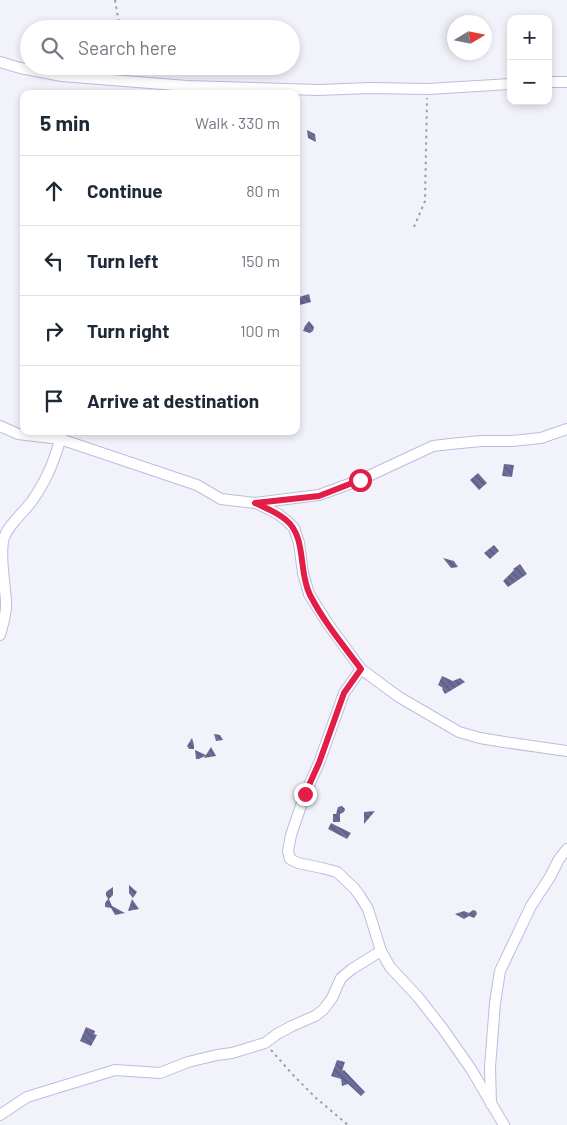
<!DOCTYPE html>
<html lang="en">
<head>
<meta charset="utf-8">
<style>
	body { margin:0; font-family:Barlow,sans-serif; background:#f2f2f3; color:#1f2937 }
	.controls { position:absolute; right:15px; top:15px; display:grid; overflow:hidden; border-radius:10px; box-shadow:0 2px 8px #0003 }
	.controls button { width:45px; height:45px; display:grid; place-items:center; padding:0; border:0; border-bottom:1px solid #e0e1e3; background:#fff; color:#1f2937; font:25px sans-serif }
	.compass { position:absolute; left:447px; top:15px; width:45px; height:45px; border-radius:50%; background:#fff; box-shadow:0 2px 8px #0003; rotate:80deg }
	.stop { position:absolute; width:15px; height:15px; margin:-11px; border:4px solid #e11d48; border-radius:50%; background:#fff }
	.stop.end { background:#e11d48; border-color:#fff; box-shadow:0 1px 5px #0008 }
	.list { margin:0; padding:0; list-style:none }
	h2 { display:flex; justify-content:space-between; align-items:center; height:65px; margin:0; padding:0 20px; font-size:21px }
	h2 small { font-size:16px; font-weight:400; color:#747a83 }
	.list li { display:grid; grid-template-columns:32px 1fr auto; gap:15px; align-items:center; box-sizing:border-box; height:70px; padding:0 20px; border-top:1px solid #e0e1e3 }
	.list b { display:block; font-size:19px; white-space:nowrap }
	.list em { font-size:16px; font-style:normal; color:#747a83 }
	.icon { flex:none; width:28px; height:28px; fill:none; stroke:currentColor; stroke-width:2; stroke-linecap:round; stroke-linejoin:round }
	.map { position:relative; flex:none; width:567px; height:1125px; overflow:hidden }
	.search { position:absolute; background:#fff; box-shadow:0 2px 8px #0003; left:20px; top:20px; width:280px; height:55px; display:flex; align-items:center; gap:12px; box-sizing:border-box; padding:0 18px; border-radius:28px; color:#747a83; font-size:19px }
	.panel { position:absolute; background:#fff; box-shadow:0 2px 8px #0003; left:20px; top:90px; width:280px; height:345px; border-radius:10px }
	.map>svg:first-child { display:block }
	.building { fill:url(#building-back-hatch) }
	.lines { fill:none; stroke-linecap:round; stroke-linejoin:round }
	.street-casing { stroke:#bbbde0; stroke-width:12 }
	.path { stroke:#9c9da6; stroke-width:2; stroke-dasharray:2.5 4; stroke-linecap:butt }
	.street { stroke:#fff; stroke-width:10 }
	.route { stroke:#e11d48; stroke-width:6 }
</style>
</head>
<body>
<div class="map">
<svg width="567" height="1125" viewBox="0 0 567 1125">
	<defs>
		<pattern id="building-back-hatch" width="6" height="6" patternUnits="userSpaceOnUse" patternTransform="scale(1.25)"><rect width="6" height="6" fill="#6c6e99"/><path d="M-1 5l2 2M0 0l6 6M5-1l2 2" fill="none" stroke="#58597c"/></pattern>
	</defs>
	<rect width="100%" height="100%" fill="#f2f3fa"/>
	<g class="building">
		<path d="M307 130 315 134 316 142 308 138Z"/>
		<path d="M309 294 311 302 296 306V298Z"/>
		<path d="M309 321 314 327 313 331 310 333 303 331 305 326Z"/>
		<path d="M504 464 514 465 512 477 502 476Z"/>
		<path d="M478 473 487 483 479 490 470 480Z"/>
		<path d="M494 545 499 551 490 559 484 553Z"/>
		<path d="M443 558 454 561 458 567 451 568Z"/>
		<path d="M520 564 527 574 508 587 503 581 514 570 513 569Z"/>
		<path d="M442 676 453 681 460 678 465 682 445 694 442 689 443 688 438 685Z"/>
		<path d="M214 734 220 735 223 740 216 741Z"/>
		<path d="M192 738 194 745V749H189L187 746Z"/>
		<path d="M211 747 216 756 204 758 205 756 199 759H196L195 750 206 755Z"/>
		<path d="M342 806 345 809 344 812 340 814V822H333V814H336L338 807Z"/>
		<path d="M375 811 364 824V812Z"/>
		<path d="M331 823 351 833 347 839 328 829Z"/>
		<path d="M129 885 137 892 133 898 129 893Z"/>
		<path d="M113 887V895L109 899 112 906 125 913 115 915 111 908 105 907V903L108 899 106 895V892Z"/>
		<path d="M132 899 139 909 128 911Z"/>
		<path d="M473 910 476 911 477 914 474 918 469 916 464 919 455 914 464 911 469 913Z"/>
		<path d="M86 1027 95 1031 94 1034 97 1035 91 1046 80 1041Z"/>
		<path d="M337 1060 345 1062 342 1071 344 1070 365 1092 361 1096 348 1084 342 1086 341 1079 331 1076Z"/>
	</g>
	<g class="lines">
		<g class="street-casing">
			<g id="street">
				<path d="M0 62 20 68 62 76 187 86 318 90 370 88 428 89 511 84"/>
				<path d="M548 82H567"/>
				<path d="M0 426 18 434 60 439 197 485 221 499 255 503 319 495 360 480 433 446 450 444 481 441H512L541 438 567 429"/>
				<path d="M256 503 278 514 287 521 294 528 299 543 303 573 309 594 328 624 361 669 399 697 459 732 480 738 504 742 567 751"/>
				<path d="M0 635C3 624 7 613 6 602 5 582 0 560 3 541 6 527 23 513 32 501 46 481 57 455 62 431"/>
				<path d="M361 669 344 693 319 763 305 794 291 835 288 851 290 859 298 863 322 868 337 872 354 888 360 896 368 909 381 951 390 967 418 997 443 1029 471 1069 504 1125"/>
				<path d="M491 1104 490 1067 495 1003 500 971 531 906 550 877 559 859 567 849"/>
				<path d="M0 1115 27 1097 115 1070 160 1073 188 1062 217 1055 232 1053 265 1043 277 1034 292 1026 315 1016 323 1010 332 998 341 978 352 969 381 951"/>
			</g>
		</g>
		<g class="path">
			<path d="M115 0 120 29"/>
			<path d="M414 227 425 201 427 98"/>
			<path d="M271 1050 294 1076 316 1098 348 1125"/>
		</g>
		<use href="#street" class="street"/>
	</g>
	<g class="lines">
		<path class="route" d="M305 794 319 763 344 693 361 669C343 645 324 622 310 595 298 572 307 537 286 520 277 512 265 508 255 503L319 496 360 480"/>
	</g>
</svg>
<div class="controls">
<button>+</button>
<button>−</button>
</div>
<svg class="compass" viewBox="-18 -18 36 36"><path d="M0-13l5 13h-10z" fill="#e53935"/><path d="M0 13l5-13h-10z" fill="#747a83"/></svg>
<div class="stop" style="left:360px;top:480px"></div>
<div class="stop end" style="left:305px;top:794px"></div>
<div class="search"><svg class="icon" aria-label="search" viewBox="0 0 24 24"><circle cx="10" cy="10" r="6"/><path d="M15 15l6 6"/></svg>Search here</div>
<section class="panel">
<h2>5 min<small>Walk · 330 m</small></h2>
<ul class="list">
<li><svg class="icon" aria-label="ahead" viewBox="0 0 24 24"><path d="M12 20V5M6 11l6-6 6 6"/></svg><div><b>Continue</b></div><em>80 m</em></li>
<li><svg class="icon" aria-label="left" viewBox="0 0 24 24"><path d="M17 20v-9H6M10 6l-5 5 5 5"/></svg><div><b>Turn left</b></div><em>150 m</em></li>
<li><svg class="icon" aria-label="right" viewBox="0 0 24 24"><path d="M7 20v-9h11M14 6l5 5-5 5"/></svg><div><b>Turn right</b></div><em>100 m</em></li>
<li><svg class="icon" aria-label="arrive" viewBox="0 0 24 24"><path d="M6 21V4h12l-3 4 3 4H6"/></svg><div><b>Arrive at destination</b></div></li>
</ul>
</section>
</div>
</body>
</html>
